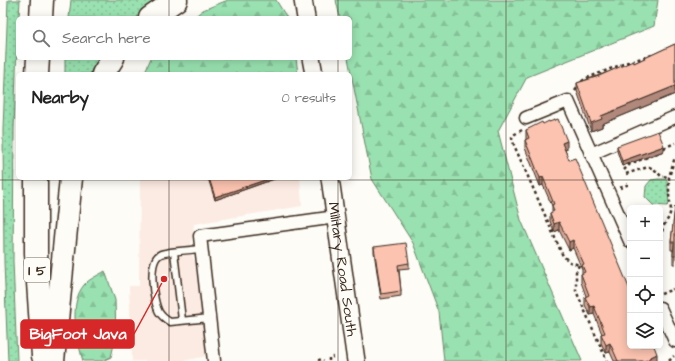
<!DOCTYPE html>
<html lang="en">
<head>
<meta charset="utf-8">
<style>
	body { margin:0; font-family:"Architects Daughter",sans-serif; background:#f2f2f2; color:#222 }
	.controls { position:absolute; right:12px; bottom:12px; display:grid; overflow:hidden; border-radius:6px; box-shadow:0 2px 10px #0003 }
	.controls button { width:36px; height:36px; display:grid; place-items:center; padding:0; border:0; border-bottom:1px solid #e0e0e0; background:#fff; color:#222; font:20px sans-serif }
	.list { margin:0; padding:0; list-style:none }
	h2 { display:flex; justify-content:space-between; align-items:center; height:52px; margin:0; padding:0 16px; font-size:17px }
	h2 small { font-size:13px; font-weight:400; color:#767676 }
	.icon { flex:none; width:22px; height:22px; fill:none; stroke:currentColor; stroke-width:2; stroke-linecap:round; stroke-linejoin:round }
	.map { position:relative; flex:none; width:675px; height:361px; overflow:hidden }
	.search { position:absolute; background:#fff; box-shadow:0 2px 10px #0003; left:16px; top:16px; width:336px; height:44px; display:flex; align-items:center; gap:10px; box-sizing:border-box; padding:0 14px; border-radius:6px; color:#767676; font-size:15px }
	.panel { position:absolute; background:#fff; box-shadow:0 2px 10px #0003; left:16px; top:72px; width:336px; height:108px; border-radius:6px }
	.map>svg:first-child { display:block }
	.built { fill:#fcebe2 }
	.grass { fill:url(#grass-dots); stroke:#6a8667 }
	.forest { fill:url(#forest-firs); stroke:#6a8667 }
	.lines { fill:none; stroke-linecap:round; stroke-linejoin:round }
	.lane-casing { stroke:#3b2a1e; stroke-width:9 }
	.street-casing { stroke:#3b2a1e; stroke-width:15 }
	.secondary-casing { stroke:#3b2a1e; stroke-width:20 }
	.highway-casing { stroke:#3b2a1e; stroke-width:25 }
	.path { stroke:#3b2a1e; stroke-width:2.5; stroke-dasharray:3 3; stroke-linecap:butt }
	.lane { stroke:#fdfcf7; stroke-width:6 }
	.street { stroke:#fdfcf7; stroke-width:12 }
	.secondary { stroke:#fdfcf7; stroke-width:17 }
	.highway { stroke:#fdfcf7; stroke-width:22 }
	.wall { fill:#d8a897; stroke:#3b2a1e }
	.shaded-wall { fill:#b0887b; stroke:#3b2a1e }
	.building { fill:#fbc3b0; stroke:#3b2a1e }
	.grid { fill:none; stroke:#3b2a1e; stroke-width:1; stroke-opacity:0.55 }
	.labels { text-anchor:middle; stroke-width:3; stroke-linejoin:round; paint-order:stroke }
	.shield { fill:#fdfcf7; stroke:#75695f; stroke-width:1 }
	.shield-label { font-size:14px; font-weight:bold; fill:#3b2a1e }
	.street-label { font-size:15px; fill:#3b2a1e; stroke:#fdfcf7 }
	.leader { fill:none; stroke:#d62828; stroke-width:1.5 }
	.callout-dot { fill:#d62828; stroke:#fdfcf7; stroke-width:1.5 }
	.callout { fill:#d62828; stroke:#d62828; stroke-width:1.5 }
	.callout-label { font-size:16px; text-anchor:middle; font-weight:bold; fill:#fff }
</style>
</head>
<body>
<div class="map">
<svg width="675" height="361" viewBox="0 0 675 361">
	<defs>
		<pattern id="grass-dots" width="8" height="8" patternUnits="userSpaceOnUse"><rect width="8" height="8" fill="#99e1b0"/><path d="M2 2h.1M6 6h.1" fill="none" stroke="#85c197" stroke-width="1.8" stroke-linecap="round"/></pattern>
		<pattern id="forest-firs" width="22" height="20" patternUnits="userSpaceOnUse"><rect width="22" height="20" fill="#99e1b0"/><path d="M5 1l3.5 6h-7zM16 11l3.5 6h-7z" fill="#85c197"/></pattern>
	</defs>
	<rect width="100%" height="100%" fill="#fdfcf7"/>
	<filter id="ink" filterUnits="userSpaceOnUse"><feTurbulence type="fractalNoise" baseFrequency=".025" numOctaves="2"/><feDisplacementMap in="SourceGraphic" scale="8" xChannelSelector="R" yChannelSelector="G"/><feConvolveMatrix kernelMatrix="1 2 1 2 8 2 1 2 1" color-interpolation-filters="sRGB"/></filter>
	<g filter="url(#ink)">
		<path class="built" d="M140 178H300L302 206 194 224 190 252 195 261 207 356 183 361H132L129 286H139Z"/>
		<g class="grass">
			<path d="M8 0H20L19 18H18L14 128 13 261 17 361H8L4 262 3 129Z"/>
			<path d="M71 0H163L139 18H69Z"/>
			<path d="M65 58H103L94 74H65Z"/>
			<path d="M658 179H666C669 185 668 197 669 204L667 206 653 205 645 197 646 186 651 180Z"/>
		</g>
		<g class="forest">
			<path d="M228 0H276L287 18H193L203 10Z"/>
			<path d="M336 0H658L654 26 527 77 498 131 521 220 582 361H444L439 312 413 243 372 179 348 58H350V18H340Z"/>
			<path d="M151 58H296L298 74H144Z"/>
			<path d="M105 271 115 300 116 336 111 357 102 361H83C77 340 68 304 84 285 89 279 99 275 105 271Z"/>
		</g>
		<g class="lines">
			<g class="lane-casing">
				<g id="lane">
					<path d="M201 249C193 250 168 251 161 254 147 260 153 301 159 312 162 317 165 319 170 322L210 318"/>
					<path d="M174 252 182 320"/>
				</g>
			</g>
			<g class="street-casing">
				<g id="street">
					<path d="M526 118 568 101 630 241"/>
					<path d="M591 154 675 117"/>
					<path d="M660 308 675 341"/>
					<path d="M214 361 200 236 336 217"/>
				</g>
			</g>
			<g class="secondary-casing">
				<g id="secondary">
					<path d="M303 0 306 18"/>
					<path d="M311 58 314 74"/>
					<path id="s1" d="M330 178 356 361"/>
				</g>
			</g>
			<g class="highway-casing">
				<g id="highway">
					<path d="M41 18 42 0"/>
					<path d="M150 18 176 0"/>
					<path d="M37 74 38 58"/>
					<path d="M103 74 113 58"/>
					<path d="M36 178V253L43 356"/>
					<path d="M53 361 71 178"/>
				</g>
			</g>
			<g class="path">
				<path d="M575 91 582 81 587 78 628 62 652 55"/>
				<path d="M522 130 515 134 512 137 514 145 563 256 570 262 579 265 581 264"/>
				<path d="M624 170 630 164 665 150 664 148 675 143"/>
				<path d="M626 174 641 169 649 167 654 169 661 176 669 177"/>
				<path d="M620 188 629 184"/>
				<path d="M660 237 662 233 663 227 669 217 671 210 669 195V177L675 157"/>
				<path d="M579 265 576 272V291L607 361"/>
				<path d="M661 294 673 289"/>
				<path d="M319 361V360L322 359 323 361"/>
				<path d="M329 361V358L333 357"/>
				<path d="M669 361 674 356"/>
			</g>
			<use href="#lane" class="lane"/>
			<use href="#street" class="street"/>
			<use href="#secondary" class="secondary"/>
			<use href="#highway" class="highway"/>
		</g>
		<g class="wall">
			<path d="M675 44V94L602 124V127L591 131 577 91V83L634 63Z"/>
			<path d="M543 124 567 149 565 150 569 160 657 361H614L610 352 606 353 601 343V334H602L594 314 590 315 585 305V297L586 296 581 282V274H582V269L573 248 569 250 559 230 554 232 550 221V213H552V206L543 185 540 186 525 148V140L526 139V130Z"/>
			<path d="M617 146 664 151 622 166 617 151Z"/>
			<path d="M208 178H277L215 200Z"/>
			<path d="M675 207V264H673V250H671V242Z"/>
			<path d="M374 247 409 263V268L399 269 401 291V296L381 299 374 252Z"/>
		</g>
		<g class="shaded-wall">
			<path d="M675 86V94L602 124V127L591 131V123L601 116Z"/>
			<path d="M567 141V149L562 151V143Z"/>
			<path d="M664 146V151L622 166V161Z"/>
			<path d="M543 177V185L540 186V178Z"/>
			<path d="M271 178H277L215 200V197Z"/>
			<path d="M559 222V230L554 232V224Z"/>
			<path d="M573 240V248L569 250V242Z"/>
			<path d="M594 306V314L590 315V307Z"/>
			<path d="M610 343V352L606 353V345Z"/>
			<path d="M657 354V361H645L649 358Z"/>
		</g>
		<g class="building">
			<path d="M675 44V86L601 116 602 119 591 123 577 83 599 76 633 61 634 63Z"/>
			<path d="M558 119 567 141 562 143 569 160 575 158 630 290V346H654L657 354 649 358V359L645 361H618L610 343 606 345 601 334 605 333 594 306 590 307 585 297 589 295 581 274 585 272 582 265 584 264 573 240 569 242 559 222 554 224 550 213 554 211 552 205 554 204 543 177 540 178 525 140 529 138 526 130 542 122 543 124 549 121V122Z"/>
			<path d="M658 131 664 146 622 161 617 146Z"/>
			<path d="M209 178H271L215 197Z"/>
			<path d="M675 207V256H673L674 242H671Z"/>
			<path d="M406 243 409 263 398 265 401 291 381 294 374 247Z"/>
		</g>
	</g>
	<path class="grid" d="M169 0V18M338 0V18M506 0V361M169 58V74M338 58V74M169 178V361M338 178V361M0 180H675"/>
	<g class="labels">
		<rect class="shield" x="24" y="258" width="26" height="24" rx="3"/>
		<g class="shield-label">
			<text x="37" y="275">I 5</text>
		</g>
		<g class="street-label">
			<text dy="5" stroke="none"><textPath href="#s1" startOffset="92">Military Road South</textPath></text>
		</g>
	</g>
	<path class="leader" d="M164 279L134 334"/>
	<circle class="callout-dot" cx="164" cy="279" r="4"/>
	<rect class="callout" x="21" y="320" width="113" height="28" rx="4"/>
	<g class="callout-label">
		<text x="78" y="339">BigFoot Java</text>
	</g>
</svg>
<div class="controls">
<button>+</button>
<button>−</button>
<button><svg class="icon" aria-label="locate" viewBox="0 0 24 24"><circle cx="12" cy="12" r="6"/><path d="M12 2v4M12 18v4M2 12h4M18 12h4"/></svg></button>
<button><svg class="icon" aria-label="layers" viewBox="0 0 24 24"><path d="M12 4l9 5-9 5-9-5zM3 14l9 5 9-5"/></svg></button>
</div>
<div class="search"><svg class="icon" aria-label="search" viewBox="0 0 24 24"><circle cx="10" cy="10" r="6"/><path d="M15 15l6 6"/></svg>Search here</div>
<section class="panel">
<h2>Nearby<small>0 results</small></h2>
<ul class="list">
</ul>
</section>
</div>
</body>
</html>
